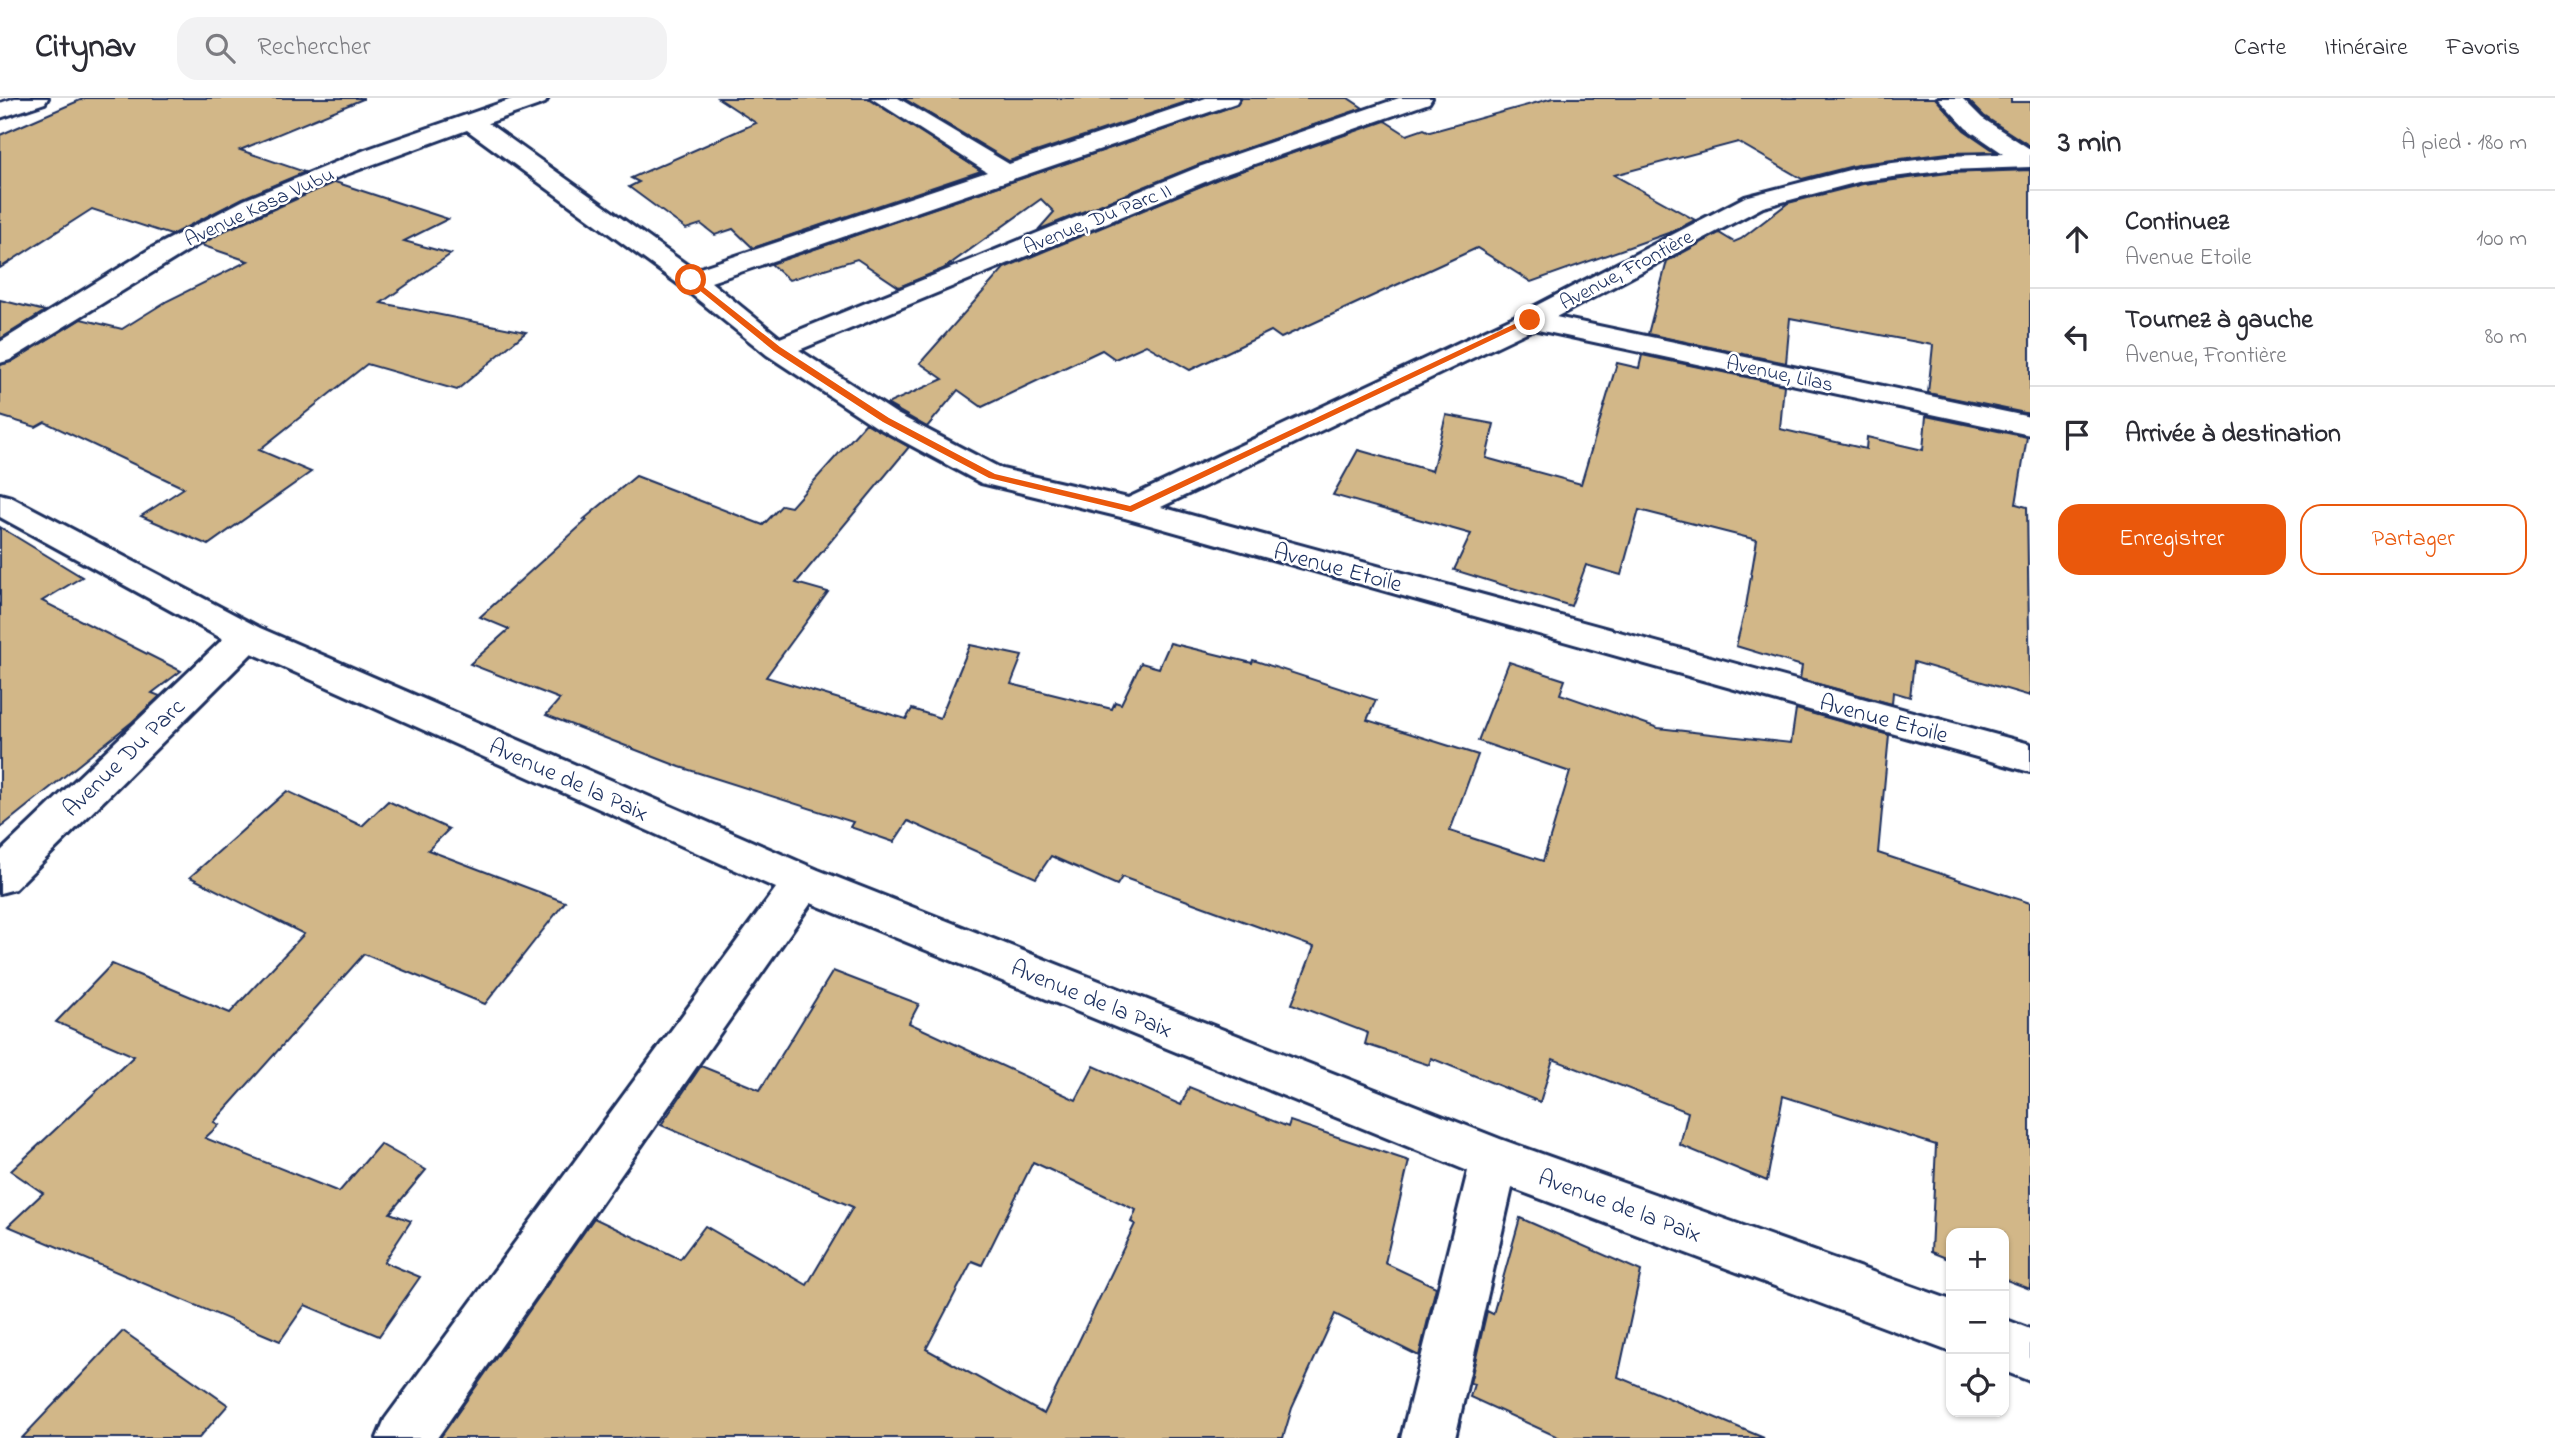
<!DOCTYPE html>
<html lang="fr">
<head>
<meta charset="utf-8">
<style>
	body { margin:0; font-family:"Indie Flower",sans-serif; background:#f2f2f3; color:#2b2b33 }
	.controls { position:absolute; right:21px; bottom:21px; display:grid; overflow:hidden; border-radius:14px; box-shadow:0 2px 5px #0004 }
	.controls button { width:63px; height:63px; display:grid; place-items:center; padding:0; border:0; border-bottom:2px solid #e1e1e2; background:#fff; color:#2b2b33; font:35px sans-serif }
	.stop { position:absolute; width:21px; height:21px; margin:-16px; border:5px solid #ea580c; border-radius:50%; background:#fff }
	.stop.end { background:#ea580c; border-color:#fff; box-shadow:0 2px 7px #0008 }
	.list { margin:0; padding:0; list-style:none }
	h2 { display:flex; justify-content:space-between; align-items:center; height:91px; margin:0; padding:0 28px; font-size:30px }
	h2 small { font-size:23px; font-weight:400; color:#7c7c81 }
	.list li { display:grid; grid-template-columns:46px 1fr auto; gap:21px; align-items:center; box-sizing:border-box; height:98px; padding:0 28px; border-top:2px solid #e1e1e2 }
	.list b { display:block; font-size:26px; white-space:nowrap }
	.list p { margin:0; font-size:23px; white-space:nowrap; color:#7c7c81 }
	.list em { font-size:23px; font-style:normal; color:#7c7c81 }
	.actions { display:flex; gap:14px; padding:21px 28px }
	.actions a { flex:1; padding:16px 0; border:2px solid #ea580c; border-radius:21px; text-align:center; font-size:24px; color:#ea580c }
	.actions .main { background:#ea580c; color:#fff }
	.icon { flex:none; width:38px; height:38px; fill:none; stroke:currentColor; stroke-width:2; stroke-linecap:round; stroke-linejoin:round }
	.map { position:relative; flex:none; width:2030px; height:1340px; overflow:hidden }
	header { display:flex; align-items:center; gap:42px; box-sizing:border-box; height:98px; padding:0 35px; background:#fff; border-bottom:2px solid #e1e1e2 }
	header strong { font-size:33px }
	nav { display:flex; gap:38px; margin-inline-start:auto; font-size:24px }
	.search { width:490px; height:63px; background:#f2f2f3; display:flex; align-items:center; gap:18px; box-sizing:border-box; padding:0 24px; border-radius:21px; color:#7c7c81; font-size:26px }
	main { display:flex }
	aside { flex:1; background:#fff }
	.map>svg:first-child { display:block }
	.building { fill:#d2b788; stroke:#1b2f5e; stroke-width:2; fill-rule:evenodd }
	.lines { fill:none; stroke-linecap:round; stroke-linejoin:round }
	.minor-casing { stroke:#1b2f5e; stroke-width:6 }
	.minor { fill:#fff; fill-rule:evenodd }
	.route { fill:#ea580c }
	.labels { text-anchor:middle; stroke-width:5; stroke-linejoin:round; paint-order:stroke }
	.far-street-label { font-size:21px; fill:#1b2f5e; stroke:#fff }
	.street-label { font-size:24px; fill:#1b2f5e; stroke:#fff }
</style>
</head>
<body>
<header>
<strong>Citynav</strong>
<div class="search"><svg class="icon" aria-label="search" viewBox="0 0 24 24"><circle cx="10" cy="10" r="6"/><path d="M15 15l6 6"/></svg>Rechercher</div>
<nav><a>Carte</a><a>Itinéraire</a><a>Favoris</a></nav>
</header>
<main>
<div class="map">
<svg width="2030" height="1340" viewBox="0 0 2030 1340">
	<rect width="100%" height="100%" fill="#fff"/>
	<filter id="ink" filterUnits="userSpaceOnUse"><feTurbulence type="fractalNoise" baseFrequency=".0143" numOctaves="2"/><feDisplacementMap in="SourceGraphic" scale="14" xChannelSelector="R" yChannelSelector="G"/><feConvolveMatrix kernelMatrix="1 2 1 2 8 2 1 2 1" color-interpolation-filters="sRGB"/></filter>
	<g filter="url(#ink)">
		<g class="building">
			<path d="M85 0H363V1L240 52 305 74 243 100 171 137 92 111 0 170V37Z"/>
			<path d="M718 0H869L981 73 753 150 733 131 715 137 701 126 686 131 629 89 639 84 631 80 756 25Z"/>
			<path d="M903 0H1198L1009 63Z"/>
			<path d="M1242 0H1348L1363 10 1198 67 1038 132 1054 114 1041 101 943 171 899 189 857 161 789 182 771 166 1237 7Z"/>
			<path d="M1553 0H1935L1964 32 1996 54 1948 55 1861 66 1802 81 1738 44 1614 77 1695 122 1674 133 1531 184 1477 150 1281 240 1271 233 1190 272 1146 247 1115 261 1102 252 982 309 958 292 927 329 887 306 943 281 920 265 1004 170 1218 81 1385 23 1407 37 1424 31 1430 34Z"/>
			<path d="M1966 0H2011V4H2030V48L1984 18Z"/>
			<path d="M2030 72V316L1928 295 1933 247 1790 220 1786 265 1648 236 1667 163 1719 135 1734 144 1741 141 1788 105 1863 86 1948 75Z"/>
			<path d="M335 84 448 121 404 143 451 156 381 205 526 234 457 292 367 266 259 352 311 374 208 447 141 418 184 390 45 324 36 329 0 318V267L11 264 81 221 122 231 167 203 248 163 201 147 224 133Z"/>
			<path d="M0 202 45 213 0 241Z"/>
			<path d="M1642 257 1784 287 1780 331 1866 351 1867 339 1923 352 1926 318 2027 339 2016 406 2027 409 2030 598 1914 564 1910 599 1893 594 1892 606 1800 581 1802 568 1736 548 1746 508 1757 442 1639 412 1621 477 1586 467 1571 508 1454 472 1471 436 1333 397 1358 352 1432 373 1446 317 1494 326 1486 360 1581 386 1617 265 1639 270Z"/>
			<path d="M866 325 909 349 796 485 828 494 766 579 906 621 912 611 940 620 970 547 1022 558 1011 586 1112 611 1115 604 1121 606 1141 565 1159 570 1170 545 1252 565 1253 562 1376 602 1367 622 1478 657 1450 733 1543 763 1570 674 1478 643 1509 564 1565 582 1560 596 1658 630 1791 645 1796 611 1889 637 1878 755 2030 805V1191L2004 1181V1135H1951V1162L1931 1154 1936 1047 1783 998 1767 1083 1680 1047 1688 1014 1553 961 1540 1004 1431 960 1429 967 1365 946 1368 935 1292 906 1314 849 1122 779 1117 787 1051 758 1036 780 908 723 894 744 850 729 853 724 680 669 546 617 560 601 470 566 509 531 480 519 587 422 584 421 636 378 763 427 782 407 791 409Z"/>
			<path d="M0 429 82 479 42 503 181 573 152 595 160 598 132 624 0 730Z"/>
			<path d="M287 693 362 728 388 703 449 731 428 752 565 804 485 906 364 856 214 1024 219 1027 205 1040 339 1094 380 1046 426 1072 390 1115 411 1123 384 1164 420 1179 379 1238 305 1207 280 1243 8 1128 43 1095 11 1073 134 958 56 924 112 866 230 915 304 836 190 779Z"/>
			<path d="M833 873 919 906 909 925 1076 1002 1094 968 1181 1007 1189 989 1288 1029 1290 1023 1409 1063 1385 1165 1436 1189 1419 1258 1335 1216 1292 1310 1283 1340H440L594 1120 680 1161 705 1128 807 1187 853 1109 661 1027 701 968 760 992ZM1033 1064 1136 1112 1131 1124 1135 1126 1044 1316 926 1251 972 1163 982 1167Z"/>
			<path d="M1520 1120 1641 1173 1618 1279 1764 1340H1560L1470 1299 1474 1286 1470 1285 1487 1213 1493 1216Z"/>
			<path d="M123 1233 228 1307 199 1340H22Z"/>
		</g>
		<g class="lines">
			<g class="minor-casing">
				<g id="minor">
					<path d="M15 0H48L45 5 0 20V5Z"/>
					<path d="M515 0H548L545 5 488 25 694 172 987 74 871 0H898L1009 66 1206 0H1239L1236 5 711 184 780 240 1199 69 1399 0H1432L1429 5 1217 79 799 252 897 316 1002 371 1128 400 1520 216 1745 99 1861 69 1948 58 2004 56 1966 30 1938 0H1962L1982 20 2030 51V69L1948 72 1862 83 1763 109 1556 219 2030 319V337L1533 231 1161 409 2030 646V674L1125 420 981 385 875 328 767 257 681 188 467 32 341 78 223 131 10 262 0 265V244L150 151 244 102 365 52Z"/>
					<path d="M0 396 11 399 260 530 818 772 1500 1041 1951 1202V1254L1512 1090 1455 1340H1401L1468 1073 811 805 437 1340H377L385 1321 776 790 252 555 15 791 0 795V754L223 541 0 419Z"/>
					<path d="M2004 1221 2030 1231V1283L2004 1273Z"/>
				</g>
			</g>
			<use href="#minor" class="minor"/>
		</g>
	</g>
	<path class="route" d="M691 179 780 249 889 320 995 376 1130 408 1527 220 1534 222 1131 414 989 380 883 324 774 253 688 183Z"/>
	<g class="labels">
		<g class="far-street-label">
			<text transform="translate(259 108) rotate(-25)" y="7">Avenue Kasa Vubu</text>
			<text transform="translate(1097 120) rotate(-22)" y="7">Avenue, Du Parc II</text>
			<text transform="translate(1626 171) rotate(-28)" y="7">Avenue, Frontière</text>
			<text transform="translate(1780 275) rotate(12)" y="7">Avenue, Lilas</text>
		</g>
		<g class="street-label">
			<text transform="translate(1338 469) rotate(15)" y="8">Avenue Etoile</text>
			<text transform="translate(1884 620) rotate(15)" y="8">Avenue Etoile</text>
			<text transform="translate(123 659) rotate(-44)" y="8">Avenue Du Parc</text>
			<text transform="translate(569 681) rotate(24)" y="8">Avenue de la Paix</text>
			<text transform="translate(1092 900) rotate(22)" y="8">Avenue de la Paix</text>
			<text transform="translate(1620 1107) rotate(20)" y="8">Avenue de la Paix</text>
		</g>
	</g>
</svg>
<div class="controls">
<button>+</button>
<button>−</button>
<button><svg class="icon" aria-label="locate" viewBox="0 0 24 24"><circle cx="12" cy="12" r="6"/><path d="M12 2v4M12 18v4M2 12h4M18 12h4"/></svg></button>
</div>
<div class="stop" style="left:691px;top:182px"></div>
<div class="stop end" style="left:1530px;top:222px"></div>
</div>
<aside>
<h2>3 min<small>À pied · 180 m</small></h2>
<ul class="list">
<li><svg class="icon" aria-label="ahead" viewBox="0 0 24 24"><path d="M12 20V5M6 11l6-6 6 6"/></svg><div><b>Continuez</b><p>Avenue Etoile</p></div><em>100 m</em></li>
<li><svg class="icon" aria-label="left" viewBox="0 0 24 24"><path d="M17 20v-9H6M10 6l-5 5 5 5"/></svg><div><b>Tournez à gauche</b><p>Avenue, Frontière</p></div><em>80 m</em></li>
<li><svg class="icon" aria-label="arrive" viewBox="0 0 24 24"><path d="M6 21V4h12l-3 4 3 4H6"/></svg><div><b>Arrivée à destination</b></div></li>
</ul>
<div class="actions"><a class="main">Enregistrer</a><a>Partager</a></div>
</aside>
</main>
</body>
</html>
